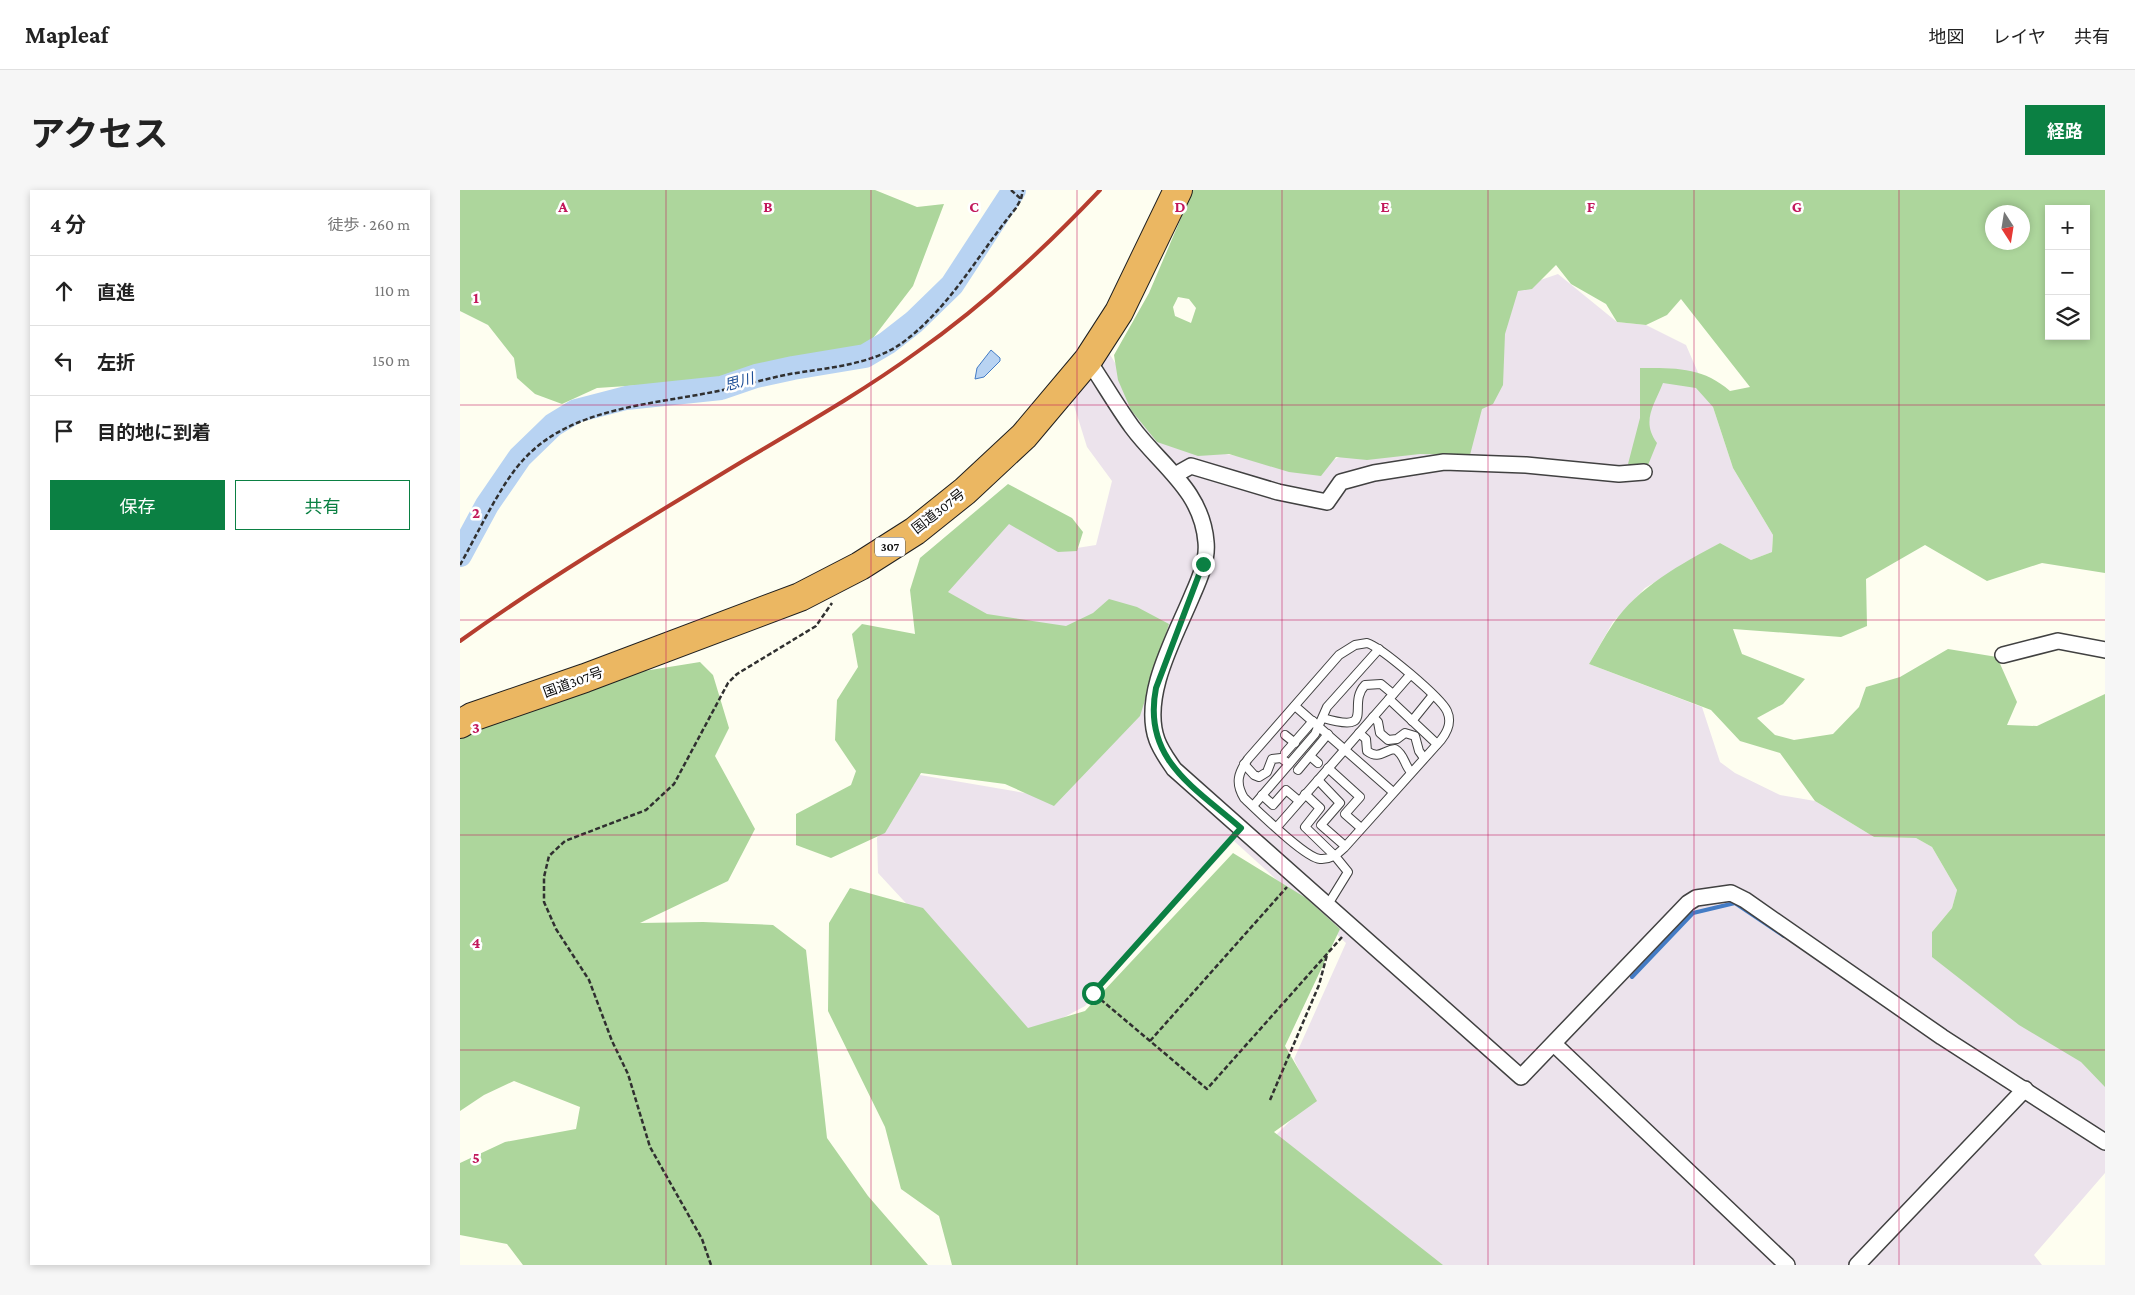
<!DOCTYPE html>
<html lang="ja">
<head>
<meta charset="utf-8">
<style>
	body { margin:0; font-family:"Crimson Pro","Noto Sans JP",serif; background:#f6f6f6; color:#222 }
	.controls { position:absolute; right:15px; top:15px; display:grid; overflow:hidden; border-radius:0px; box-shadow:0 2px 8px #0003 }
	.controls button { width:45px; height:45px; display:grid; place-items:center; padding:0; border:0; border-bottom:1px solid #e0e0e0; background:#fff; color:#222; font:25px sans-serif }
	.compass { position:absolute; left:1525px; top:15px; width:45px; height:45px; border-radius:50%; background:#fff; box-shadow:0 2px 8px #0003; rotate:168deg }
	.stop { position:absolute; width:15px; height:15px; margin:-11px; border:4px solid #0b8043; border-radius:50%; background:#fff }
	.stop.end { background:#0b8043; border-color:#fff; box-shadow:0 1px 5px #0008 }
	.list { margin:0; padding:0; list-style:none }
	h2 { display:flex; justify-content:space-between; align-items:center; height:65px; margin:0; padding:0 20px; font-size:21px }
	h2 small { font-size:16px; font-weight:400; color:#767676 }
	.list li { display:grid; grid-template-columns:32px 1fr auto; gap:15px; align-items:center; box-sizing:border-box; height:70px; padding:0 20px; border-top:1px solid #e0e0e0 }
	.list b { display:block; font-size:19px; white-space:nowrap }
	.list em { font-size:16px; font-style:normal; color:#767676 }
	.actions { display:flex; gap:10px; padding:15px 20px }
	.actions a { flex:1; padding:11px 0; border:1px solid #0b8043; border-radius:0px; text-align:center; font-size:18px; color:#0b8043 }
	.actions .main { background:#0b8043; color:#fff }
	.icon { flex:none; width:28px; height:28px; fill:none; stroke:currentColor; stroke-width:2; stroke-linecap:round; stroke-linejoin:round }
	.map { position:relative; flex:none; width:1645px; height:1075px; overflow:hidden; border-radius:0px }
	header { display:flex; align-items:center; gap:30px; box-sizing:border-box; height:70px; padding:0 25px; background:#fff; border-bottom:1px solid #e0e0e0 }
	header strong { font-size:24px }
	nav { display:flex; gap:28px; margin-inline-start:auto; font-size:18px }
	.intro { display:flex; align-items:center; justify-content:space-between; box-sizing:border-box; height:120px; padding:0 30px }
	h1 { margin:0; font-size:35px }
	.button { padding:12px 22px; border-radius:0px; background:#0b8043; color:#fff; font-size:18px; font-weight:700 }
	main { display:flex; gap:30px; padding:0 30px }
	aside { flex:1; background:#fff; border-radius:0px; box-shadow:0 2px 8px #0003 }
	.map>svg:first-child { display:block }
	.industrial { fill:#ece3ec }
	.forest { fill:#add69c; fill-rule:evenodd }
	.water { fill:#b8d3f2; stroke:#447cc5 }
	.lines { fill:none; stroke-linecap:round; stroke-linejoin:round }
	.stream { stroke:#447cc5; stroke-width:4 }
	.river { stroke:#b8d3f2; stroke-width:24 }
	.lane-casing { stroke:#414141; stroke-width:10 }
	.street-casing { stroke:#414141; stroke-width:18 }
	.highway-casing { stroke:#1f1f1f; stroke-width:30 }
	.path { stroke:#303030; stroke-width:2.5; stroke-dasharray:5 2.5; stroke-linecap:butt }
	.lane { stroke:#fff; stroke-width:8 }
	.street { stroke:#fff; stroke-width:15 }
	.highway { stroke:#ebb762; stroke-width:28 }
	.rail { stroke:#b63e2f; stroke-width:4 }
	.route { stroke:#0b8043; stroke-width:6 }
	.grid { fill:none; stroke:#c2185b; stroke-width:1; stroke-opacity:0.55 }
	.labels { text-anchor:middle; stroke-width:5; stroke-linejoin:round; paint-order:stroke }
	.shield { fill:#fff; stroke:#565656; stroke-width:1 }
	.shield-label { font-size:12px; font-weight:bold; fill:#0e0e0e }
	.street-label { font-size:14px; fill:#0e0e0e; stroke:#fff }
	.water-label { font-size:15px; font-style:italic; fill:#1f5098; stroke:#fff }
	.grid-label { font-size:16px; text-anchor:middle; font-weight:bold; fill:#c2185b; stroke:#fff; stroke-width:5; stroke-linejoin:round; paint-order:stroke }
</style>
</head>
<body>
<header>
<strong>Mapleaf</strong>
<nav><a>地図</a><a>レイヤ</a><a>共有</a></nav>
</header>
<div class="intro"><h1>アクセス</h1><a class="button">経路</a></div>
<main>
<aside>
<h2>4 分<small>徒歩 · 260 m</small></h2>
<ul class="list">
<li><svg class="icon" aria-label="ahead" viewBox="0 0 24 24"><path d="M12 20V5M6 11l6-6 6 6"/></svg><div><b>直進</b></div><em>110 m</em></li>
<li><svg class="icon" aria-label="left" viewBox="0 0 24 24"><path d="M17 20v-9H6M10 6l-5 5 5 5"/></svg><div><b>左折</b></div><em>150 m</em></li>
<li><svg class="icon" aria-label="arrive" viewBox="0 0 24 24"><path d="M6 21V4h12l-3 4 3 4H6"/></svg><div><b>目的地に到着</b></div></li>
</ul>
<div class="actions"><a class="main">保存</a><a>共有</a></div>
</aside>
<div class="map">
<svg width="1645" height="1075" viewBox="0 0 1645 1075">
	<rect width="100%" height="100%" fill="#fefef0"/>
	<path class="industrial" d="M1098 84 1157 132 1186 135 1226 155 1253 217 1273 278 1313 345 1312 362 1291 370 1260 353 1185 398 1153 432 1129 474 1242 517 1260 572 1275 583 1320 605 1355 611 1414 647 1456 648 1472 657 1497 700 1492 718 1472 742 1645 888V983L1574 1065 1582 1075H971L814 947 852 909 834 869 886 753 774 651 625 816 569 846 418 683 417 648 454 584 588 607 603 448 522 433 481 404 547 331 604 360 636 355 652 291 627 257 612 209 649 163 699 244 728 258 853 278 892 262 1052 100Z"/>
	<g class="forest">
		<path d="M0 0H415L457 17 484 14 453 96 410 152 376 165 310 177 255 195H182L137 198 102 214 75 204 57 188 54 168 28 135 0 121Z"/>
		<path d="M733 0H1645V383L1582 373 1527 391 1465 355 1406 389 1407 436 1381 447 1273 439 1282 464 1345 489 1323 514 1297 528 1315 545 1334 550 1373 544 1399 517 1406 497 1440 487 1488 459 1537 467 1557 512 1547 535 1577 536 1645 504V897L1621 872 1559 835 1472 767V742L1492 718 1497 700 1472 657 1456 648 1414 647 1355 611 1320 563 1280 551 1251 520 1129 474C1137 461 1144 447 1153 434 1178 397 1221 374 1260 353L1291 370 1312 362 1313 345 1273 278 1253 217 1236 198 1203 193C1194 216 1181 231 1197 253L1186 280 1168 274 1180 228V178C1215 178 1243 177 1270 201L1290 197 1221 109 1207 125 1186 135 1157 132 1146 114 1111 94 1096 75 1072 99 1058 101 1045 144 1043 195 1033 214 1022 219 1010 265 960 264 907 270 876 267 861 286 829 282 769 264 738 266 697 252 671 220 658 190 654 165 689 103ZM1589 19H1626V146H1589ZM1532 22H1562V52H1532ZM718 107 729 109 736 118 731 133 715 126 713 117Z"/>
		<path d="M548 294 612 328 623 342 617 361 598 362 549 334 488 402 527 424 606 436 633 423 649 409 677 417 709 434 680 526 594 616 545 594 461 583 425 643 371 668 336 655V624L391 595 396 581 375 550 377 510 398 477 392 444 402 434 455 444 450 400 460 368Z"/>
		<path d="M240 472 253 485 269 538 255 566 295 639 268 691 180 733 243 732 313 735 346 760 367 948 408 1006 468 1075H63L47 1054 0 1045V973L45 952 116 939 120 917 54 891 24 905 0 921V548L26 535 184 481Z"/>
		<path d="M773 663 846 708 880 739 825 856 857 911 814 942 983 1075H492L479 1026 441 999 425 937 368 821 369 733 390 698 463 718 568 838 625 821Z"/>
	</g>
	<path class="water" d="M531 160 540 168V171L524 187 515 189 517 178Z"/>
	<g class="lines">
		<path class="stream" d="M1172 787 1233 723 1275 713 1324 746"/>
		<path class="river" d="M0 365 27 315 60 267 93 235 116 221 166 208 261 198 296 186 333 178 405 166 427 153 454 132 492 95 554 0"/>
		<g class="lane-casing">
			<g id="lane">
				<path d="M907 453C921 457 981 508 987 521 992 532 988 541 981 550L884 658C877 665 870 670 860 669 845 668 797 620 784 608 775 593 778 583 788 569L879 465 895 455Z"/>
				<path d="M929 509 977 554"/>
				<path d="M835 516 933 602"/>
				<path d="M913 527 918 532 920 543 928 550 937 549 945 543 955 546 959 561 964 568"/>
				<path d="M863 528C918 544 886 515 905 495L921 494 933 504"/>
				<path d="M952 531 973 505"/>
				<path d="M899 543 906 549 907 561C919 570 924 560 935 559 945 565 944 575 951 582"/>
				<path d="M825 545 835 553"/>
				<path d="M825 563 853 531"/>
				<path d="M850 566 858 573"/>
				<path d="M784 574 794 585 799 587 807 582 812 569 821 568 829 574"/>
				<path d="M868 578 900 607 885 624 901 638"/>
				<path d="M838 580 868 544"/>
				<path d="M858 590 880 613 861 635 885 656"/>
				<path d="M845 604 860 618 845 637 875 666 888 682 867 716"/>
				<path d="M802 605 813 615 826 600 839 611"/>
				<path d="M793 616 855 544 867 517 919 459"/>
				<path d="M817 637 950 485"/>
			</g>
		</g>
		<g class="street-casing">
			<g id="street">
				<path d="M628 170C643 192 656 215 672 237 700 275 742 300 746 352 748 370 739 390 732 406 715 447 681 506 697 550 701 561 708 570 714 579L1061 887 1228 713 1236 708 1271 703 1285 710 1482 847 1645 952"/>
				<path d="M715 285 731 276 818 302 867 312 881 292 914 283 984 272 1066 275 1159 284 1184 282"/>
				<path d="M1543 465 1598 451 1645 460"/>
				<path d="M1094 854 1327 1075"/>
				<path d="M1397 1075 1565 899"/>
			</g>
		</g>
		<g class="highway-casing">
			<path id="highway" d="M0 534 12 527 125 488 340 407 400 376 455 341 505 301 564 246 628 170 659 122 718 0"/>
		</g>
		<g class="path">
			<path d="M551 0 561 9"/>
			<path d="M0 375C17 345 41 293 64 269 111 218 189 215 253 202 279 197 304 189 330 184 365 178 412 175 442 153 490 118 519 63 556 18L561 9 563 0"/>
			<path d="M771 648 633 803 747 899 882 747"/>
			<path d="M690 851 827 697"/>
			<path d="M810 910 859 795 867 765"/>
			<path d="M251 1075 242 1049 190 957 168 884 152 851 129 790 96 739 84 712V687L89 666 105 651 186 620 214 594 268 493 277 484 356 436 372 413"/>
		</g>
		<use href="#lane" class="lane"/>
		<use href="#street" class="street"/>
		<use href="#highway" class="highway"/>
		<path class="rail" d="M0 451C91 386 187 329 283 271 342 236 402 202 457 162 524 115 584 59 640 0"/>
	</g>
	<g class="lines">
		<path class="route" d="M633 803 781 638C734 597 682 569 696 498L743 374"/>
	</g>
	<path class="grid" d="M206 0V1075M411 0V1075M617 0V1075M822 0V1075M1028 0V1075M1234 0V1075M1439 0V1075M0 215H1645M0 430H1645M0 645H1645M0 860H1645"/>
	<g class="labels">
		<rect class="shield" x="415" y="347.5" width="30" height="19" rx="4"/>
		<g class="shield-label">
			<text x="430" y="361">307</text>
		</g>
		<g class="street-label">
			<text transform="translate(478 321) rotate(-38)" y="5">国道307号</text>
			<text transform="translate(113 492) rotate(-20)" y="5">国道307号</text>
		</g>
		<g class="water-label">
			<text transform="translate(279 192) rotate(-15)" y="5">思川</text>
		</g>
	</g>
	<g class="grid-label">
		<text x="103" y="22">A</text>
		<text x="308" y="22">B</text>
		<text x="514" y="22">C</text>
		<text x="720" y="22">D</text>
		<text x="925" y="22">E</text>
		<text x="1131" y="22">F</text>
		<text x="1337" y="22">G</text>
		<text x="16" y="113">1</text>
		<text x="16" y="328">2</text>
		<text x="16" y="543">3</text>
		<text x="16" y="758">4</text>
		<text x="16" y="973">5</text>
	</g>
</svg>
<div class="controls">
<button>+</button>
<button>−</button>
<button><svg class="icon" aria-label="layers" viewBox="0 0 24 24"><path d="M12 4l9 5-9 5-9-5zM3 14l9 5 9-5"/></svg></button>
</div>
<svg class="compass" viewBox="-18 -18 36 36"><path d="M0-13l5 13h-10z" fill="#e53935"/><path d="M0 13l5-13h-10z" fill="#767676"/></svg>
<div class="stop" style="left:633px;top:803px"></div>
<div class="stop end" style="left:743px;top:374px"></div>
</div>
</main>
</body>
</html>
